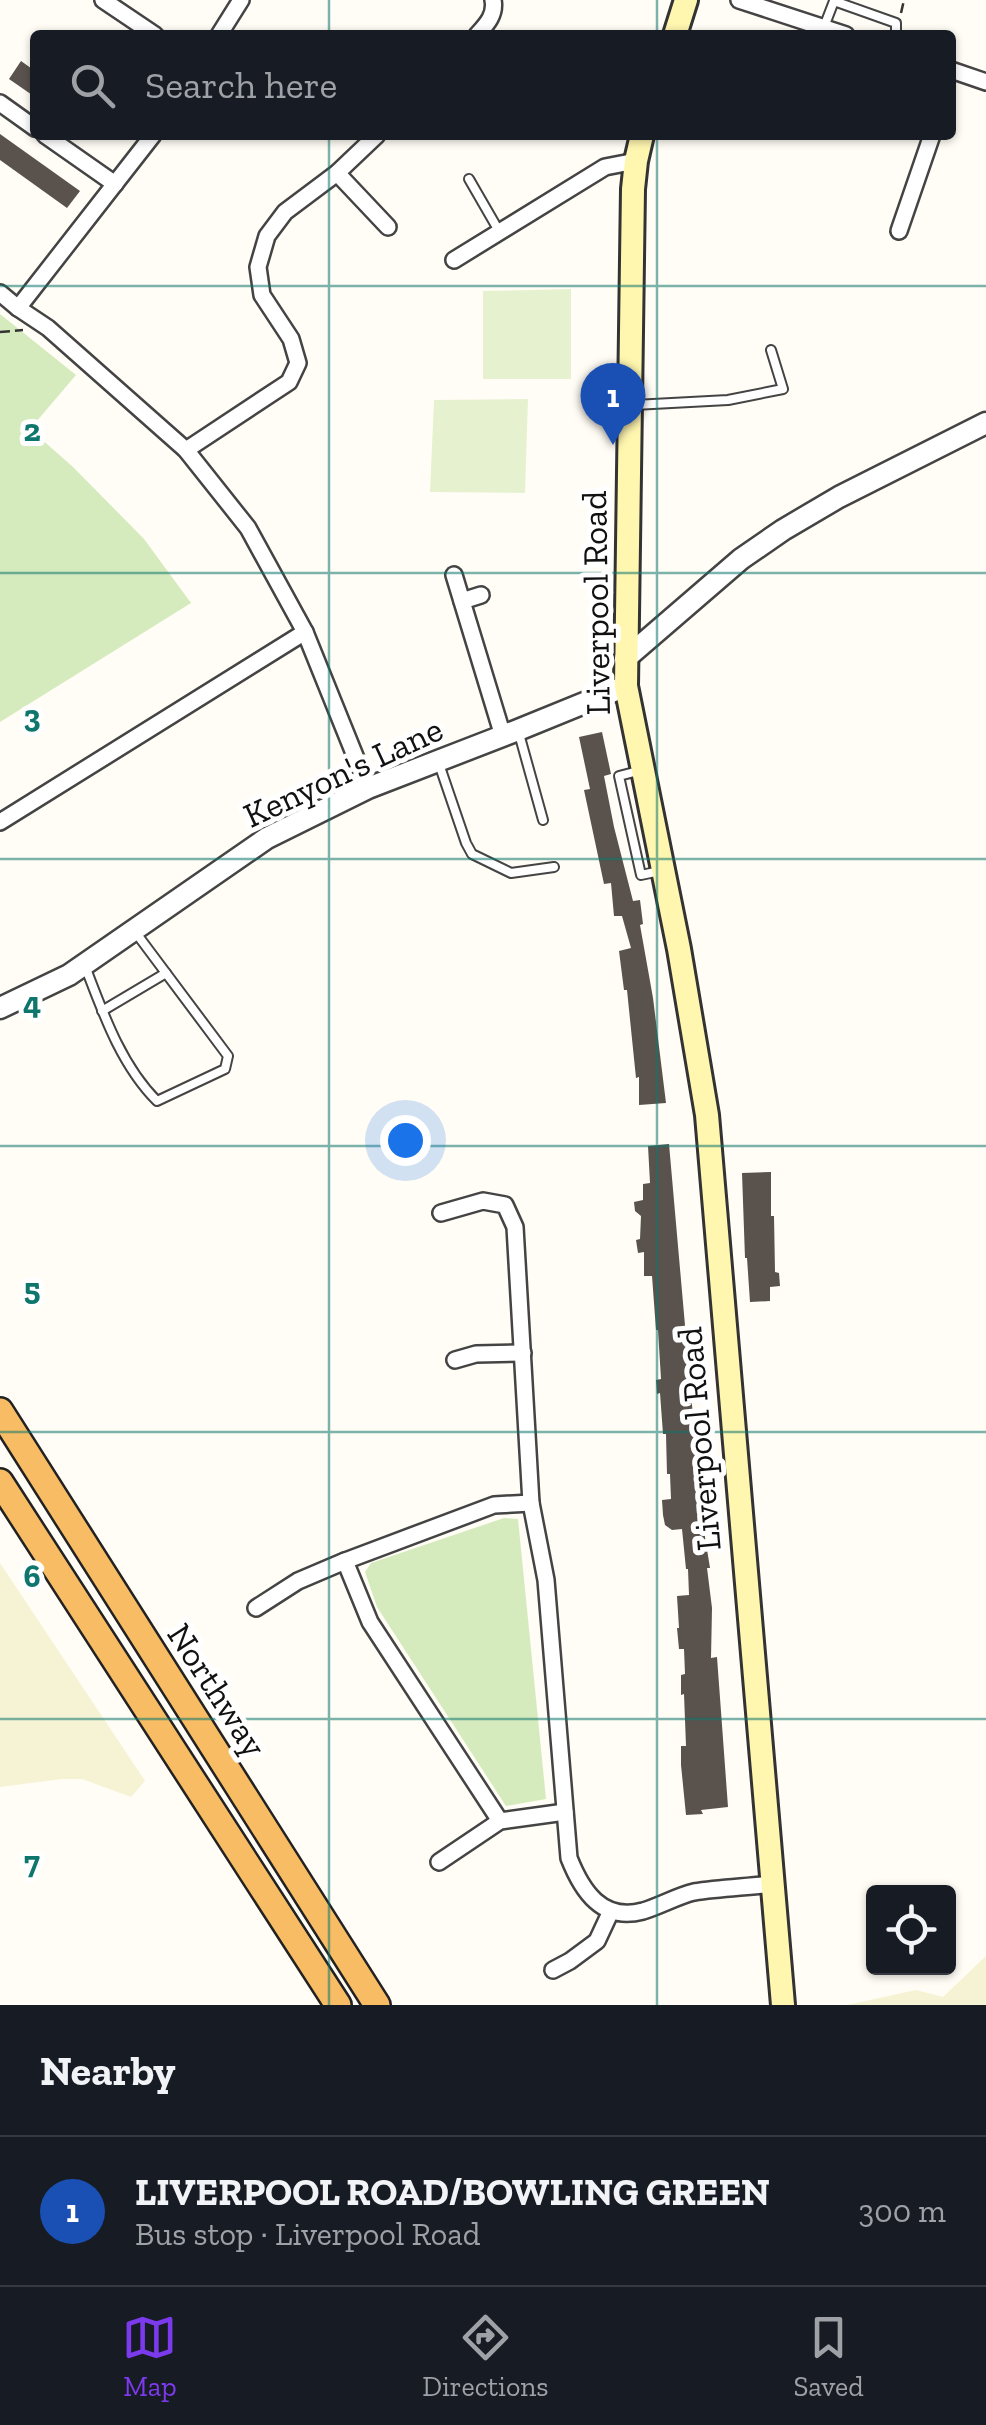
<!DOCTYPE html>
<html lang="en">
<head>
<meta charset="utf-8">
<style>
	body { margin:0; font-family:"Zilla Slab",serif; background:#242831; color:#f1f3f6 }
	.controls { position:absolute; right:30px; bottom:30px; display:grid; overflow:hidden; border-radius:10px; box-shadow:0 2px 8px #0004 }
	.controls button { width:90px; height:90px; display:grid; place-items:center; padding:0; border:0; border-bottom:2px solid #363941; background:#171b24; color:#f1f3f6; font:50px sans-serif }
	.you { position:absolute; left:405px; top:1140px; width:35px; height:35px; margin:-25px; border:8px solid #fff; border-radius:50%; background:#1a73e8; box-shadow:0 0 0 15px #1a73e833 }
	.badge { display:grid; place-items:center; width:65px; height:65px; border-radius:50%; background:#7c3aed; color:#fff; font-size:32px; font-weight:700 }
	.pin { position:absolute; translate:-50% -82px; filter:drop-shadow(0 2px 5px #0008) }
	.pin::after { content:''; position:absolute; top:52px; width:35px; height:30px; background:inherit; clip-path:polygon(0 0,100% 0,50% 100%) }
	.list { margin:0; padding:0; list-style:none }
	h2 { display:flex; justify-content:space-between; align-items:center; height:130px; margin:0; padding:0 40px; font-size:42px }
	h2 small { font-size:32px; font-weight:400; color:#9ea1a6 }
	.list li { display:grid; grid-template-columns:65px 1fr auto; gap:30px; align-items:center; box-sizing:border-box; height:150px; padding:0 40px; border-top:2px solid #363941 }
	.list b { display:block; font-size:38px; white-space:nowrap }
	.list p { margin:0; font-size:32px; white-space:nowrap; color:#9ea1a6 }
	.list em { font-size:32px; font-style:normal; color:#9ea1a6 }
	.icon { flex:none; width:55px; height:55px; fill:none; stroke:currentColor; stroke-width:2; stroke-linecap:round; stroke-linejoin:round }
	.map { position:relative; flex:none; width:986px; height:2005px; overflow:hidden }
	.search { position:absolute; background:#171b24; box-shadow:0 2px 8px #0004; left:30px; right:30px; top:30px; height:110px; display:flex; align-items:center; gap:25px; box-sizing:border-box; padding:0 35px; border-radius:10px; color:#9ea1a6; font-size:38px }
	.sheet { height:280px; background:#171b24 }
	nav { display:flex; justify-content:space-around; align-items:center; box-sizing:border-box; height:140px; border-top:2px solid #363941; background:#171b24; font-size:28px; color:#9ea1a6 }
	nav a { display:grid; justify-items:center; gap:5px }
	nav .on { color:#7c3aed }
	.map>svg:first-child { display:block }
	.farmland { fill:#f6f3d4 }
	.green { fill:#d5ebbd }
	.pitch { fill:#e6f2cf }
	.building { fill:#5a524d }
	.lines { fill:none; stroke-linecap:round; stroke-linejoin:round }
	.service-casing { stroke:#444; stroke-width:12 }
	.minor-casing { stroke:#444; stroke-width:20 }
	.tertiary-casing { stroke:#444; stroke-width:25 }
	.secondary-casing { stroke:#333; stroke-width:28 }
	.trunk-casing { stroke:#222; stroke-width:30 }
	.path { stroke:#333; stroke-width:2.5; stroke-dasharray:10 5; stroke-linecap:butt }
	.service { stroke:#fff; stroke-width:8 }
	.minor { stroke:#fff; stroke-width:15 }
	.tertiary { stroke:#fff; stroke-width:20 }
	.secondary { stroke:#fff6b0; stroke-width:22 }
	.trunk { stroke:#f7bc64; stroke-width:25 }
	.grid { fill:none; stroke:#0f766e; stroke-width:2.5; stroke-opacity:0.55 }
	.labels { text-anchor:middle; stroke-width:10; stroke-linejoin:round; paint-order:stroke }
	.street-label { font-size:35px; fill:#111; stroke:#fff }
	.grid-label { font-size:32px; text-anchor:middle; font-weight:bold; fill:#0f766e; stroke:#fff; stroke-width:10; stroke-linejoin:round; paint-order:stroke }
</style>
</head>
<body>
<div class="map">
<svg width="986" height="2005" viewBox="0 0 986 2005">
	<rect width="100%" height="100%" fill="#fffdf5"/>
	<g class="farmland">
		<path d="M0 1563 145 1781 131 1797 82 1779H62L0 1787Z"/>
		<path d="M986 1956V2005H847L916 1990 943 1997Z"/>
	</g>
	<g class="green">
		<path d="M0 314 76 375 30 429 73 467 144 539 191 603 0 722Z"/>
		<path d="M504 1518 518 1519 546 1799 506 1806 377 1607 365 1572 371 1563Z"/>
	</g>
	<g class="pitch">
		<path d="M571 289V379H483V291Z"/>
		<path d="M528 399 525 493 430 492 434 400Z"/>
	</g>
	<g class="building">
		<path d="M21 61 35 71V97L9 79Z"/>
		<path d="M0 134 80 191 67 208 0 160Z"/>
		<path d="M602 732 611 774 604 776 614 827 633 901 640 900 643 924 640 925 653 998 666 1103 639 1105V1077L636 1078 627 990H624L619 951 631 948 622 916H614L611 883 604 884 584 790 590 789 579 737Z"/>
		<path d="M669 1144 693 1416 702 1496H705V1537L710 1568H707L712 1608 711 1658 717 1657 728 1807 701 1810 703 1814 686 1815 681 1765V1746H686L684 1694 681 1695V1675L685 1674 684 1649H679L677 1628H679L677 1596 689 1595 688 1569H686L682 1529 672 1530 665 1525 663 1515 662 1500 671 1499 670 1474H667L666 1434H663L660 1393 657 1394 656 1380 661 1379 658 1330H656L652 1276H644V1252L638 1253 636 1240 640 1239 641 1216 635 1211 634 1202 643 1200V1184L650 1183 648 1146Z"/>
		<path d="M771 1172V1216H774L775 1272 779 1273 780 1286 770 1287V1301L750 1302 747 1258H745L742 1173Z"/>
	</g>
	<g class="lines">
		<g class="service-casing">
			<g id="service">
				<path d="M824 27 834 1 896 23V35"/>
				<path d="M469 179 499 231"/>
				<path d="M634 405 728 400 783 389 771 350"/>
				<path d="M518 730 543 820"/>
				<path d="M438 761 466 843 472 854 511 873 554 867"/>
				<path d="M638 771 619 776 641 875 660 871"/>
				<path d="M85 966C103 1013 121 1065 157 1101L225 1069 228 1056 136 933"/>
				<path d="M102 1011 166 973"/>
			</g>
		</g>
		<g class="minor-casing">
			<g id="minor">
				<path d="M103 0 155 35"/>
				<path d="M739 0 846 35"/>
				<path d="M219 35 241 0"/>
				<path d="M477 35C486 25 496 15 493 0"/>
				<path d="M951 70 986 82"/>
				<path d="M0 103 35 128"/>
				<path d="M45 135 115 184"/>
				<path d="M337 173 388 227"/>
				<path d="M899 231 932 135"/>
				<path d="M454 260 605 167 636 161"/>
				<path d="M0 293 18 308 48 328 186 450 248 528 305 632 368 788"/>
				<path d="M18 308 153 135"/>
				<path d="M186 450 289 382 298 363 291 339 262 295 258 267 267 236 285 212 337 173 377 135"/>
				<path d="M454 575 503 736"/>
				<path d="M462 601 481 595"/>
				<path d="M0 822 305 632"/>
				<path d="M441 1213 483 1201 505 1205 515 1227 531 1503 546 1580 569 1858C582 1891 602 1922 643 1911 660 1906 677 1896 694 1892 720 1888 747 1887 772 1884"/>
				<path d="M455 1360 476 1354 523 1353"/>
				<path d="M345 1561 370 1622 500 1821"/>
				<path d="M256 1608 298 1581 345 1561 494 1505 531 1503"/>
				<path d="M439 1862 500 1821 565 1812"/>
				<path d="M553 1970 570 1961 597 1941 611 1911"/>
			</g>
		</g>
		<g class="tertiary-casing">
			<g id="tertiary">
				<path d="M625 659 741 559 783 530 839 497 986 423"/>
				<path d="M0 1008 69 975 267 838 368 788 518 730 626 686"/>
			</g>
		</g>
		<g class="secondary-casing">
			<g id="secondary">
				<path d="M675 35 686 0"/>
				<path d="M642 135 636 161 633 189 626 686 679 949 707 1115 783 2005"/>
			</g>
		</g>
		<g class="trunk-casing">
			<g id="trunk">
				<path d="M0 1411 377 2005"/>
				<path d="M0 1482 338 2005"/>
			</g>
		</g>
		<g class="path">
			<path d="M901 13 904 0"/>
			<path d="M0 332 23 330"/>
		</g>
		<use href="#service" class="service"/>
		<use href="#minor" class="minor"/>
		<use href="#tertiary" class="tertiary"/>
		<use href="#secondary" class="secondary"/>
		<use href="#trunk" class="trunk"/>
	</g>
	<path class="grid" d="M329 0V35M657 0V35M329 135V2005M657 135V2005M0 286H986M0 573H986M0 859H986M0 1146H986M0 1432H986M0 1719H986"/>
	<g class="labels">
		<g class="street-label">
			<text transform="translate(596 603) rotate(-91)" y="12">Liverpool Road</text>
			<text transform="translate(343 772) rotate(-25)" y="12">Kenyon's Lane</text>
			<text transform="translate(699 1439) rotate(-95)" y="12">Liverpool Road</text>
			<text transform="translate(217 1690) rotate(57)" y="12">Northway</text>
		</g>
	</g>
	<g class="grid-label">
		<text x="32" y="441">2</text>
		<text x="32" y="727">3</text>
		<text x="32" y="1014">4</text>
		<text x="32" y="1300">5</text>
		<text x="32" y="1587">6</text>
		<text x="32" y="1873">7</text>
	</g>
</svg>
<div class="controls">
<button><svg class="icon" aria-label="locate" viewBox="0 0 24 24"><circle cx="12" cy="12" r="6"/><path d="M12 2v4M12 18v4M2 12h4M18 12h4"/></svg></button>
</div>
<div class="you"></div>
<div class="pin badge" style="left:613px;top:445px;background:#1a4fb4">1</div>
<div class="search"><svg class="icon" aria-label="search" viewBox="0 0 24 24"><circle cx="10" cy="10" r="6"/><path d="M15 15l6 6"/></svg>Search here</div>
</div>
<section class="sheet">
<h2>Nearby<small></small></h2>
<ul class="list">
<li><span class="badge" style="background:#1a4fb4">1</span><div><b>LIVERPOOL ROAD/BOWLING GREEN</b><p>Bus stop · Liverpool Road</p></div><em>300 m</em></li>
</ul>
</section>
<nav>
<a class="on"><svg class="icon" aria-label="map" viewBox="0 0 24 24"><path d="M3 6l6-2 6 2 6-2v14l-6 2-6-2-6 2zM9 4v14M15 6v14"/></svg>Map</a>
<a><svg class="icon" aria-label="directions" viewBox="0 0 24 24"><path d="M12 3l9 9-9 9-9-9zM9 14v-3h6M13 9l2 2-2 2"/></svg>Directions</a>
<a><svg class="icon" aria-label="saved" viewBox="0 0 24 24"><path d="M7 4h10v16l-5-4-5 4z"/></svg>Saved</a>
</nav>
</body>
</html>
